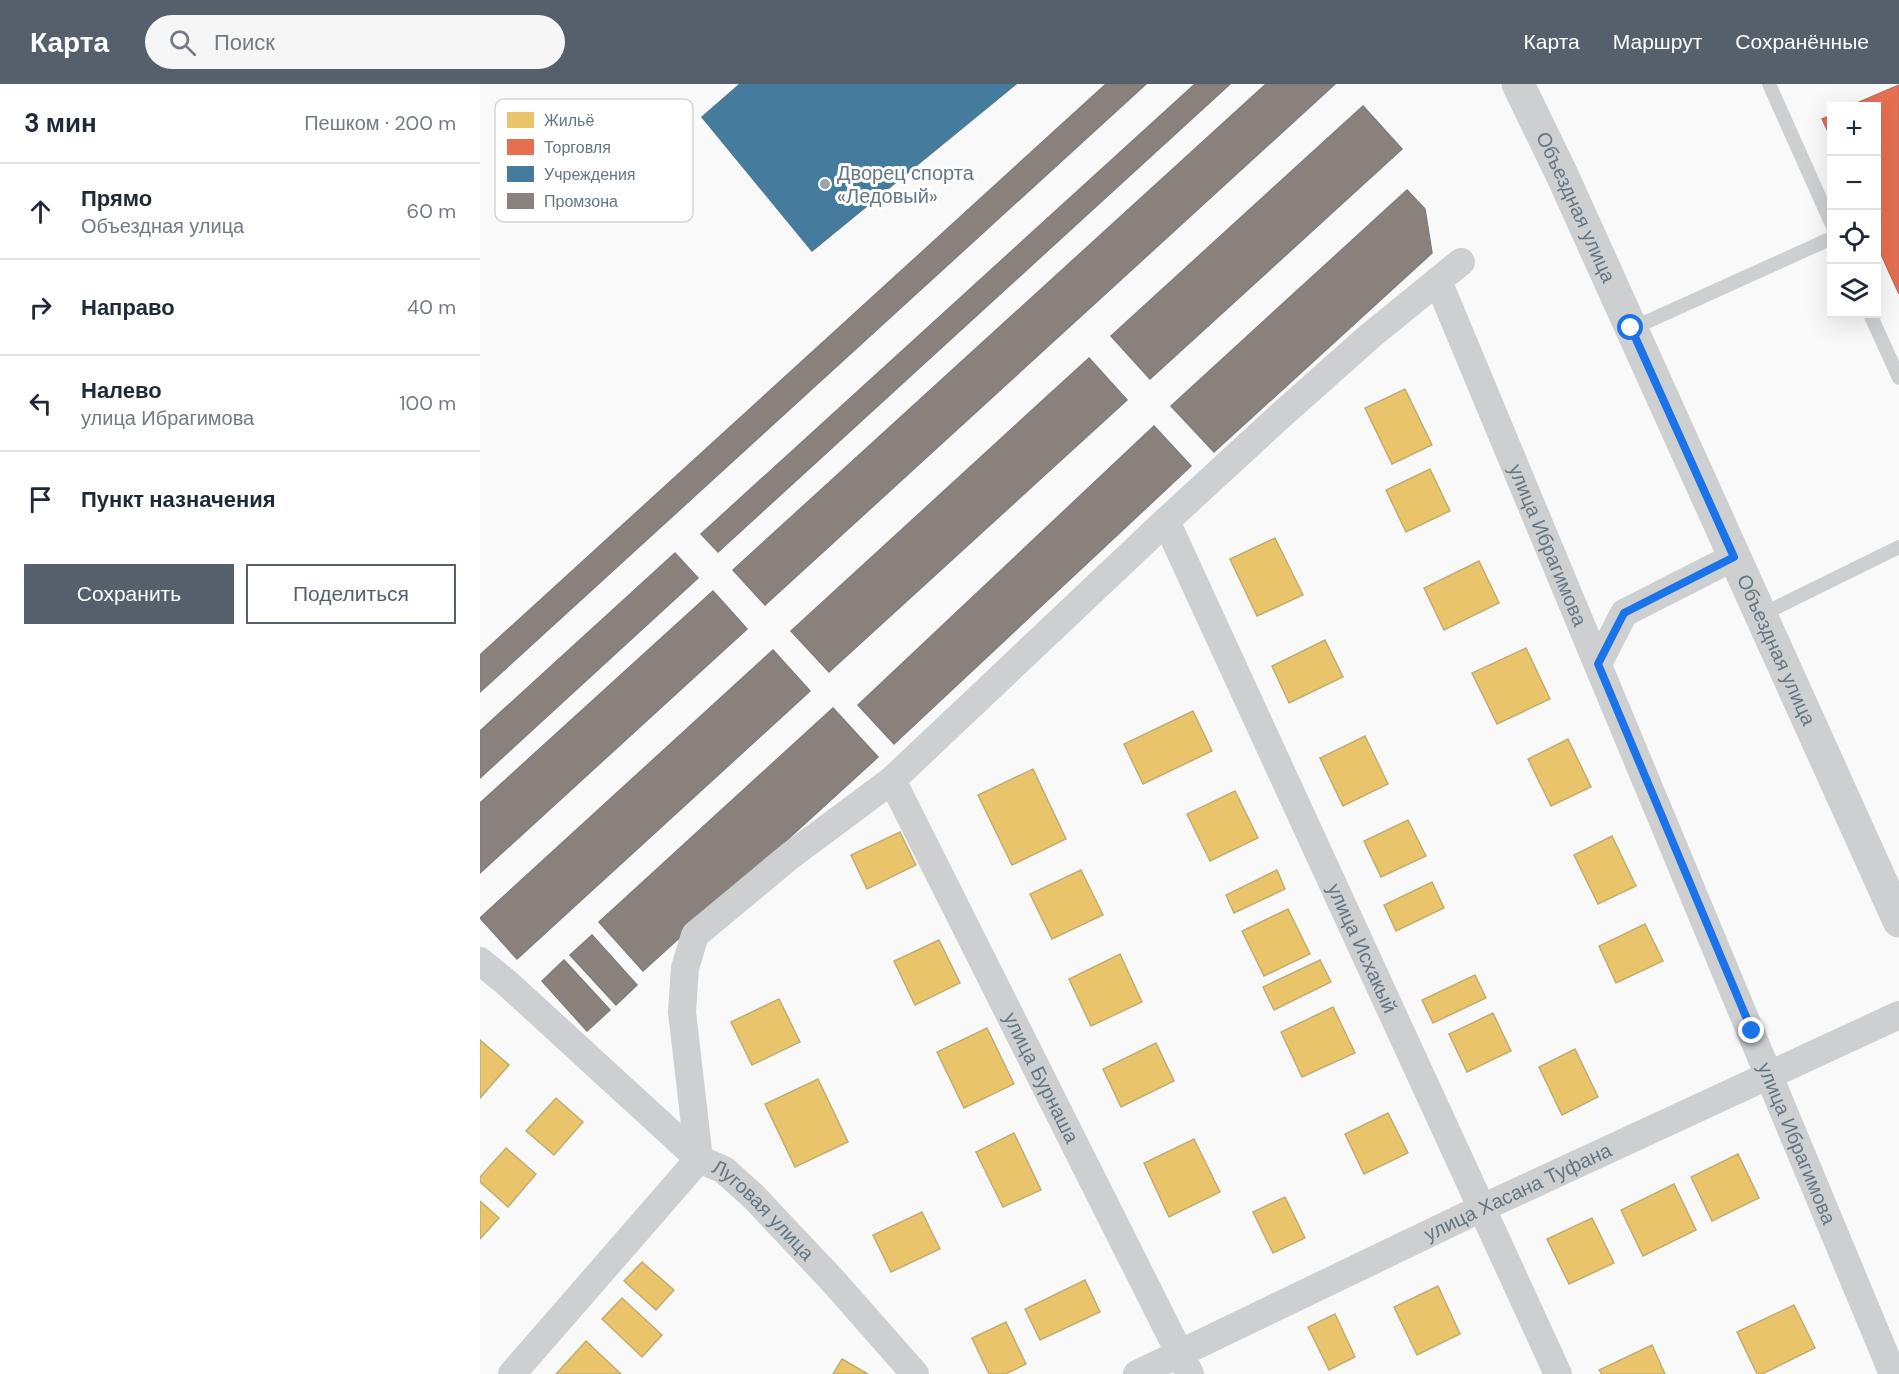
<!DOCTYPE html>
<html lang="ru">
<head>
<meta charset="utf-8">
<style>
	body { margin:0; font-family:"DM Sans",sans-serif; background:#f6f6f7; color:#1f2937 }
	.controls { position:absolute; right:18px; top:18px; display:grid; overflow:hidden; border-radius:0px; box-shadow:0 6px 24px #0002 }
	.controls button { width:54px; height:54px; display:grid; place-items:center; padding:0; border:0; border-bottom:2px solid #e0e1e3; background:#fff; color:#1f2937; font:30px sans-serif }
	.stop { position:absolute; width:18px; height:18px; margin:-14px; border:4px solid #1a73e8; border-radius:50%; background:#fff }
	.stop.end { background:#1a73e8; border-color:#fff; box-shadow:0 2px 6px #0008 }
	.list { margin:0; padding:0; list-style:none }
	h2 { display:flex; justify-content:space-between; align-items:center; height:78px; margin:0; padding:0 24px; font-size:26px }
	h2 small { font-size:20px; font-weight:400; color:#747a83 }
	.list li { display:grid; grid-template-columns:39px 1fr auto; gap:18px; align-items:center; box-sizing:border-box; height:96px; padding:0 24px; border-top:2px solid #e0e1e3 }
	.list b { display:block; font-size:22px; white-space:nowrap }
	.list p { margin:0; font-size:20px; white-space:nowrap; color:#747a83 }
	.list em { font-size:20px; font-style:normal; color:#747a83 }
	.actions { display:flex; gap:12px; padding:18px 24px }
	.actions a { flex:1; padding:14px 0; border:2px solid #56606c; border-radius:0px; text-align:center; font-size:21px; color:#56606c }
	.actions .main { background:#56606c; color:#fff }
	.icon { flex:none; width:33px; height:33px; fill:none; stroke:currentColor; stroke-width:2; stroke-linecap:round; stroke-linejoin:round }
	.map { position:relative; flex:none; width:1419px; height:1290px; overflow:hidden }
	header { display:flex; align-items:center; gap:36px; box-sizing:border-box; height:84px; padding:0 30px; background:#56606c; color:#fff }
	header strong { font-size:28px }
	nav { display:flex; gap:33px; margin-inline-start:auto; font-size:21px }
	.search { width:420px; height:54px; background:#f6f6f7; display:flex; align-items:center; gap:15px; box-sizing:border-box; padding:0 21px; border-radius:33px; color:#747a83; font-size:22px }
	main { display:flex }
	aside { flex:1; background:#fff }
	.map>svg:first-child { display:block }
	.homes { fill:#e9c46a; stroke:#c1ad72; stroke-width:1.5 }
	.shops { fill:#e76f51; stroke:#c07160; stroke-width:1.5 }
	.public { fill:#457b9d; stroke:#4f7a95; stroke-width:1.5 }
	.industry { fill:#8a817c; stroke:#7f7e7e; stroke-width:1.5 }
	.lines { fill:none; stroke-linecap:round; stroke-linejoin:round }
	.service { stroke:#cecfd0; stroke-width:14 }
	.minor { stroke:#cecfd0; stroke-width:28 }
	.tertiary { stroke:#cecfd0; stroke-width:33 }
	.route { stroke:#1a73e8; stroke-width:8 }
	.poi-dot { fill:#99a4ac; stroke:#fff; stroke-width:2 }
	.labels { text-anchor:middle; stroke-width:6; stroke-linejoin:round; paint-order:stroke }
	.poi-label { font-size:20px; fill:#657683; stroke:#fff; text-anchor:start }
	.street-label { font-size:20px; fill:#657683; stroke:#fff }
	.key { fill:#fff; stroke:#d1d6da; stroke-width:1.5 }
	.key-label { font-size:16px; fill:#657683 }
</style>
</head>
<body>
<header>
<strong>Карта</strong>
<div class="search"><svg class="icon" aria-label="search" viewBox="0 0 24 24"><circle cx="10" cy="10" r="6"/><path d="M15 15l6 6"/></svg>Поиск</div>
<nav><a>Карта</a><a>Маршрут</a><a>Сохранённые</a></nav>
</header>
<main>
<aside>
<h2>3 мин<small>Пешком · 200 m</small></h2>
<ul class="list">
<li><svg class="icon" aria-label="ahead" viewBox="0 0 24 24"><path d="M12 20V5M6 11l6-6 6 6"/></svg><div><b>Прямо</b><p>Объездная улица</p></div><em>60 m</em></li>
<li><svg class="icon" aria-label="right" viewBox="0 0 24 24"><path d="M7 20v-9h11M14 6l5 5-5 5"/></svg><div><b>Направо</b></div><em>40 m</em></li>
<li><svg class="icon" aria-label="left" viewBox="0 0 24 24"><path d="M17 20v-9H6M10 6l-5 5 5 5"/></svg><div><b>Налево</b><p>улица Ибрагимова</p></div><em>100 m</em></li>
<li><svg class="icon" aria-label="arrive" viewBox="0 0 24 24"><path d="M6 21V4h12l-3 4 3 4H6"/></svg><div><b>Пункт назначения</b></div></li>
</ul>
<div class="actions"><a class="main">Сохранить</a><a>Поделиться</a></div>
</aside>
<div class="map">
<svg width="1419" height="1290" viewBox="0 0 1419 1290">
	<rect width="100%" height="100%" fill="#f9f9f9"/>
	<g class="homes">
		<path d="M925 305 952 361 912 380 885 324Z"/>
		<path d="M950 385 970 427 926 448 906 406Z"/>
		<path d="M795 454 823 511 777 532 750 475Z"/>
		<path d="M999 477 1019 519 964 546 944 504Z"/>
		<path d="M845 556 863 593 809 619 792 582Z"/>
		<path d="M1046 564 1070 615 1017 640 992 589Z"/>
		<path d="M713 627 732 667 663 700 644 660Z"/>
		<path d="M885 652 908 700 863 722 840 674Z"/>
		<path d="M1088 655 1111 703 1071 722 1048 675Z"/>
		<path d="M553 685 586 755 532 781 498 711Z"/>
		<path d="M755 707 778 754 730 777 707 730Z"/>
		<path d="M928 736 946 772 901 793 884 757Z"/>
		<path d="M420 748 436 781 387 805 371 771Z"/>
		<path d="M1132 752 1156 802 1118 820 1094 771Z"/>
		<path d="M601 786 623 831 572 855 550 810Z"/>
		<path d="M797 786 805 805 754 829 746 811Z"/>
		<path d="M952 798 964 824 916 847 904 821Z"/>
		<path d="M808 825 830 870 784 892 762 847Z"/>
		<path d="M1165 840 1183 877 1136 899 1119 862Z"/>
		<path d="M459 856 480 899 435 921 414 877Z"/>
		<path d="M640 870 662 918 611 942 589 895Z"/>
		<path d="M840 876 851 898 794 926 783 903Z"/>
		<path d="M995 891 1006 914 953 939 942 916Z"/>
		<path d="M299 915 320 958 272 981 251 938Z"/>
		<path d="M853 923 875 969 822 993 801 948Z"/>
		<path d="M1013 929 1031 967 987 988 969 950Z"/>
		<path d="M507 944 534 1000 484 1024 457 968Z"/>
		<path d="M0 956 29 981 0 1014Z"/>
		<path d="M676 959 694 997 641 1023 623 985Z"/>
		<path d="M1095 965 1118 1013 1082 1031 1059 983Z"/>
		<path d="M338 995 368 1058 315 1083 285 1020Z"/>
		<path d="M76 1014 103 1038 74 1071 46 1047Z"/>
		<path d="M908 1029 928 1069 884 1090 865 1050Z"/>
		<path d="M534 1049 561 1106 523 1123 496 1068Z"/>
		<path d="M714 1055 740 1108 689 1133 664 1079Z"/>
		<path d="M26 1064 56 1090 28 1123 0 1098V1093Z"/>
		<path d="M1258 1070 1279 1114 1232 1137 1211 1093Z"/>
		<path d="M1194 1100 1216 1146 1163 1172 1141 1126Z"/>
		<path d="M805 1113 825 1154 793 1169 773 1128Z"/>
		<path d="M0 1117 19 1134 0 1155Z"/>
		<path d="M442 1128 460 1165 411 1188 393 1151Z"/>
		<path d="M1112 1134 1134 1179 1089 1200 1067 1155Z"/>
		<path d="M162 1178 194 1206 176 1226 144 1197Z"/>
		<path d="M605 1196 620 1228 560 1256 545 1225Z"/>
		<path d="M958 1202 980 1250 937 1271 914 1223Z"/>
		<path d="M142 1214 182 1251 162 1273 122 1235Z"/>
		<path d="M1314 1221 1335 1264 1282 1290H1277L1257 1248Z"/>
		<path d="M855 1230 875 1273 849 1286 828 1243Z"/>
		<path d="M526 1238 546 1280 526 1290H509L492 1254Z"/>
		<path d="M106 1257 141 1290H76Z"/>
		<path d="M1172 1261 1185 1290H1122L1119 1286Z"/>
		<path d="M362 1275 388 1290H353Z"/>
	</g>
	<g class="shops">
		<path d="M1419 1V210L1396 159V22H1370Z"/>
		<path d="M1352 31V56L1342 35Z"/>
	</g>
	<path class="public" d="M260 0H536L332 167 222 33Z"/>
	<g class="industry">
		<path d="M626 0H666L0 608V571Z"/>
		<path d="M715 0H750L238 468 221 450Z"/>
		<path d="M786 0H855L285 521 253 486Z"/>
		<path d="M883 22 922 65 670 295 631 252Z"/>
		<path d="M927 106 945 125 952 169 734 368 691 322Z"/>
		<path d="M609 274 647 316 349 588 311 547Z"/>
		<path d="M674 342 711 382 414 660 378 621Z"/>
		<path d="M195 469 218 494 0 694V647Z"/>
		<path d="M233 507 267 545 0 789V719Z"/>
		<path d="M293 566 330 607 37 875 0 834Z"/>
		<path d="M353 624 398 673 163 887 119 838Z"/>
		<path d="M112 851 157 901 136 921 90 871Z"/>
		<path d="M84 876 130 926 107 947 62 897Z"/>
	</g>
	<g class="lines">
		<g class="service">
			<path d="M1289 0 1352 141"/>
			<path d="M1390 230 1419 294"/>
			<path d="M1151 245 1352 154"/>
			<path d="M1281 531 1419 463"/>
		</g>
		<g class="minor">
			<path id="s1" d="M958 197 1413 1290"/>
			<path id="s2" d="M686 437 1078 1290"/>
			<path d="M1118 580 1144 529 1254 473"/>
			<path id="s3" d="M412 696 710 1290"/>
			<path d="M0 877 27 899 219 1075 202 928 205 884 215 851 310 772 412 696 686 437 799 333 890 252 981 178"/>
			<path id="s4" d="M32 1290 219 1075 244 1086 274 1113 354 1198 435 1290"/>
			<path id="s5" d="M657 1290 1002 1124 1419 931"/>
		</g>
		<path class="tertiary" id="s6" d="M1038 0 1083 93 1419 837"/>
	</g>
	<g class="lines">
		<path class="route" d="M1151 244 1254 473 1144 529 1118 580 1272 947"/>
	</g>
	<circle class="poi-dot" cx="345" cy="100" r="6"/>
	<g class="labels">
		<g class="poi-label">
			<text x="357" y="96">Дворец спорта<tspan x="357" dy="23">«Ледовый»</tspan></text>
		</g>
		<g class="street-label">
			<text dy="7" stroke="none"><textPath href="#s6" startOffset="136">Объездная улица</textPath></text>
			<text dy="7" stroke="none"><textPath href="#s1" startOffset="286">улица Ибрагимова</textPath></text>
			<text dy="7" stroke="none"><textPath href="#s6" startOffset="622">Объездная улица</textPath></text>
			<text dy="7" stroke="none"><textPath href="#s2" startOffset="470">улица Исхакый</textPath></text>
			<text dy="7" stroke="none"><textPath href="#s3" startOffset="333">улица Бурнаша</textPath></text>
			<text dy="7" stroke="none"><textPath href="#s1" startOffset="934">улица Ибрагимова</textPath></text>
			<text dy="7" stroke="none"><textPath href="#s5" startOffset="422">улица Хасана Туфана</textPath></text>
			<text dy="7" stroke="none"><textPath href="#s4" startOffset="368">Луговая улица</textPath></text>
		</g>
	</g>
	<rect x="15" y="15" width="198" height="123" rx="9" class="key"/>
	<rect x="27" y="28" width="27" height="16" fill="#e9c46a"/>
	<rect x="27" y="55" width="27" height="16" fill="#e76f51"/>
	<rect x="27" y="82" width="27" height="16" fill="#457b9d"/>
	<rect x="27" y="109" width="27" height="16" fill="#8a817c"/>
	<g class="key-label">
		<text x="64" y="42">Жильё</text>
		<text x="64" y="69">Торговля</text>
		<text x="64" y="96">Учреждения</text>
		<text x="64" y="123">Промзона</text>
	</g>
</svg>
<div class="controls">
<button>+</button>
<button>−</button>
<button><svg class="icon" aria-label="locate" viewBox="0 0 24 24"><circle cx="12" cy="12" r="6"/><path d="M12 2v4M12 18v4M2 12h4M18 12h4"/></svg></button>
<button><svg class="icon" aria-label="layers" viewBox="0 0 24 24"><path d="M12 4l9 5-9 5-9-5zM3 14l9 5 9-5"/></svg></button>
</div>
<div class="stop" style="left:1151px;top:244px"></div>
<div class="stop end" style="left:1272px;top:947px"></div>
</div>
</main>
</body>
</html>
